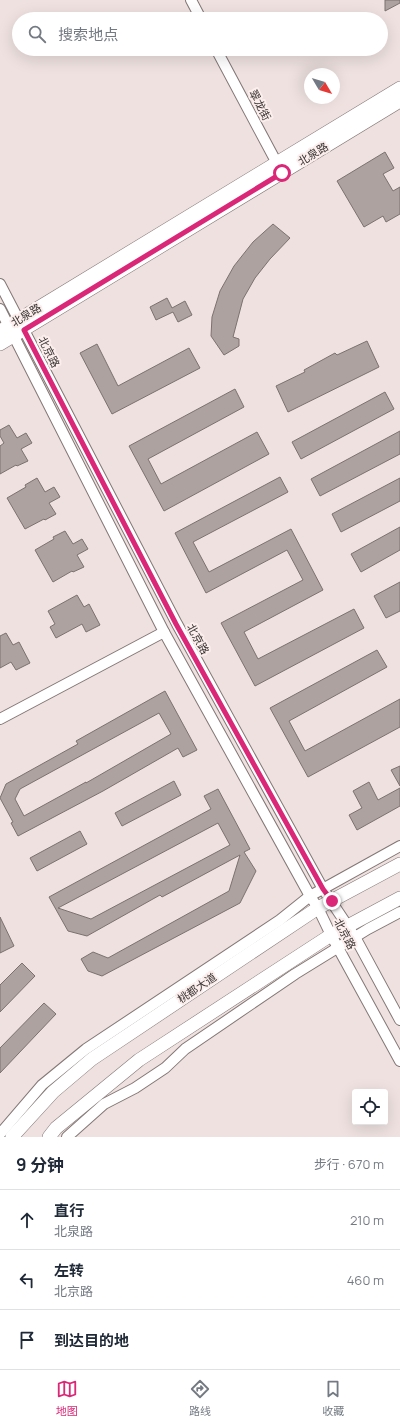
<!DOCTYPE html>
<html lang="zh">
<head>
<meta charset="utf-8">
<style>
	body { margin:0; font-family:Manrope,"Noto Sans SC",sans-serif; background:#f6f6f7; color:#1f2937 }
	.controls { position:absolute; right:12px; bottom:12px; display:grid; overflow:hidden; border-radius:4px; box-shadow:0 4px 16px #0002 }
	.controls button { width:36px; height:36px; display:grid; place-items:center; padding:0; border:0; border-bottom:1px solid #e0e1e3; background:#fff; color:#1f2937; font:20px sans-serif }
	.compass { position:absolute; left:304px; top:68px; width:36px; height:36px; border-radius:50%; background:#fff; box-shadow:0 4px 16px #0002; rotate:128deg }
	.stop { position:absolute; width:12px; height:12px; margin:-9px; border:3px solid #db2777; border-radius:50%; background:#fff }
	.stop.end { background:#db2777; border-color:#fff; box-shadow:0 1px 4px #0008 }
	.list { margin:0; padding:0; list-style:none }
	h2 { display:flex; justify-content:space-between; align-items:center; height:52px; margin:0; padding:0 16px; font-size:17px }
	h2 small { font-size:13px; font-weight:400; color:#747a83 }
	.list li { display:grid; grid-template-columns:26px 1fr auto; gap:12px; align-items:center; box-sizing:border-box; height:60px; padding:0 16px; border-top:1px solid #e0e1e3 }
	.list b { display:block; font-size:15px; white-space:nowrap }
	.list p { margin:0; font-size:13px; white-space:nowrap; color:#747a83 }
	.list em { font-size:13px; font-style:normal; color:#747a83 }
	.icon { flex:none; width:22px; height:22px; fill:none; stroke:currentColor; stroke-width:2; stroke-linecap:round; stroke-linejoin:round }
	.map { position:relative; flex:none; width:400px; height:1137px; overflow:hidden }
	.search { position:absolute; background:#fff; box-shadow:0 4px 16px #0002; left:12px; right:12px; top:12px; height:44px; display:flex; align-items:center; gap:10px; box-sizing:border-box; padding:0 14px; border-radius:22px; color:#747a83; font-size:15px }
	.sheet { height:232px; background:#fff }
	nav { display:flex; justify-content:space-around; align-items:center; box-sizing:border-box; height:56px; border-top:1px solid #e0e1e3; background:#fff; font-size:11px; color:#747a83 }
	nav a { display:grid; justify-items:center; gap:2px }
	nav .on { color:#db2777 }
	.map>svg:first-child { display:block }
	.building { fill:#aea2a0; stroke:#7c716f; fill-rule:evenodd }
	.lines { fill:none; stroke-linecap:round; stroke-linejoin:round }
	.minor-casing { stroke:#837775; stroke-width:12 }
	.major-casing { stroke:#837775; stroke-width:14 }
	.minor { stroke:#fff; stroke-width:10 }
	.major { stroke:#fff; stroke-width:13 }
	.route { stroke:#db2777; stroke-width:5 }
	.labels { text-anchor:middle; stroke-width:4; stroke-linejoin:round; paint-order:stroke }
	.street-label { font-size:11px; fill:#383332; stroke:#fbeeec }
</style>
</head>
<body>
<div class="map">
<svg width="400" height="1137" viewBox="0 0 400 1137">
	<rect width="100%" height="100%" fill="#eee1df"/>
	<g class="building">
		<path d="M385 0H400V3L385 11Z"/>
		<path d="M385 152 394 168 383 174 393 191 400 187V214L386 222 383 216 364 227 337 181Z"/>
		<path d="M273 224 290 238 270 259 255 278 243 299 233 337 239 339V346L224 355 211 336 212 317 220 291 234 266 253 242Z"/>
		<path d="M167 298 172 308 185 301 192 315 178 322 173 312 156 320 150 307Z"/>
		<path d="M367 341 379 367 288 412 276 386 305 372 304 370 335 353 337 355Z"/>
		<path d="M97 344 118 386 189 348 200 368 112 414 80 353Z"/>
		<path d="M235 389 244 407 148 459 161 484 257 432 269 454 164 511 129 446Z"/>
		<path d="M385 392 394 409 301 459 292 442Z"/>
		<path d="M9 425 17 438 26 433 32 443 21 449 28 461 17 466 16 465 0 474V446L4 443 0 436V430Z"/>
		<path d="M400 431V454L320 496 311 479Z"/>
		<path d="M280 477 288 492 193 542 209 572 291 529 323 590 244 632 258 659 354 609 364 628 255 686 221 623 303 580 287 550 206 593 175 533Z"/>
		<path d="M37 478 45 492 54 487 60 497 49 503 56 514 45 520 44 519 25 529 7 498 26 487 25 485Z"/>
		<path d="M400 478V501L341 532 332 514Z"/>
		<path d="M400 527V550L361 572 351 554Z"/>
		<path d="M65 531 73 544 82 539 88 549 77 555 84 567 73 572 72 571 53 582 35 550 54 539 53 537Z"/>
		<path d="M400 582V611L386 618 374 596Z"/>
		<path d="M77 595 84 607 89 604 100 625 86 632 82 624 56 638 50 627 55 624 48 611Z"/>
		<path d="M6 633 13 645 19 642 30 663 16 670 11 662 0 668V636Z"/>
		<path d="M377 650 387 667 289 721 305 751 400 699V727L308 777 270 708Z"/>
		<path d="M165 691 197 750 183 757 178 748 103 791 18 836 11 823 13 822 0 798 6 784 78 744 76 741ZM159 713 171 734 86 783V782L24 816 15 799 20 789Z"/>
		<path d="M400 766V786L391 770Z"/>
		<path d="M174 781 181 795 122 826 115 813Z"/>
		<path d="M369 782 378 800 400 788V806L357 830 349 815 362 808 353 791Z"/>
		<path d="M218 789 250 849 244 852 256 871 240 903 102 976 88 971 81 959 93 952 108 958 229 891 240 855 162 897 160 895 87 936 68 931 49 897 211 809 204 796ZM218 823 230 845 91 919 58 908Z"/>
		<path d="M80 831 87 844 37 871 30 858Z"/>
		<path d="M0 917 14 946 0 953Z"/>
		<path d="M22 963 35 976 0 1012V985Z"/>
		<path d="M44 1003 56 1014 0 1073V1048Z"/>
	</g>
	<g class="lines">
		<g class="minor-casing">
			<g id="minor">
				<path d="M191 0 201 19"/>
				<path d="M216 49 280 169"/>
				<path d="M0 284 177 624 323 889 355 937 400 1020"/>
				<path d="M0 309 164 632 310 896 318 908 331 935 400 1061"/>
				<path d="M0 719 164 632"/>
				<path d="M0 1134 42 1085 86 1049 280 920 310 896 400 846"/>
				<path d="M67 1137 104 1104 135 1088 165 1068 185 1049 295 974 368 929 400 912"/>
			</g>
		</g>
		<g class="major-casing">
			<g id="major">
				<path d="M0 331 400 88"/>
				<path d="M0 344 400 101"/>
				<path d="M12 1137 53 1092 92 1059 318 908 400 864"/>
				<path d="M49 1137 56 1128 139 1060 331 935 400 898"/>
			</g>
		</g>
		<use href="#minor" class="minor"/>
		<use href="#major" class="major"/>
	</g>
	<g class="lines">
		<path class="route" d="M282 173 24 330 176 624 323 889 332 901"/>
	</g>
	<g class="labels">
		<g class="street-label">
			<text transform="translate(260 105) rotate(62)" y="4">翠龙街</text>
			<text transform="translate(313 154) rotate(-31)" y="4">北泉路</text>
			<text transform="translate(26 315) rotate(-31)" y="4">北泉路</text>
			<text transform="translate(49 352) rotate(63)" y="4">北京路</text>
			<text transform="translate(198 639) rotate(61)" y="4">北京路</text>
			<text transform="translate(345 934) rotate(62)" y="4">北京路</text>
			<text transform="translate(197 988) rotate(-34)" y="4">桃都大道</text>
		</g>
	</g>
</svg>
<div class="controls">
<button><svg class="icon" aria-label="locate" viewBox="0 0 24 24"><circle cx="12" cy="12" r="6"/><path d="M12 2v4M12 18v4M2 12h4M18 12h4"/></svg></button>
</div>
<svg class="compass" viewBox="-18 -18 36 36"><path d="M0-13l5 13h-10z" fill="#e53935"/><path d="M0 13l5-13h-10z" fill="#747a83"/></svg>
<div class="stop" style="left:282px;top:173px"></div>
<div class="stop end" style="left:332px;top:901px"></div>
<div class="search"><svg class="icon" aria-label="search" viewBox="0 0 24 24"><circle cx="10" cy="10" r="6"/><path d="M15 15l6 6"/></svg>搜索地点</div>
</div>
<section class="sheet">
<h2>9 分钟<small>步行 · 670 m</small></h2>
<ul class="list">
<li><svg class="icon" aria-label="ahead" viewBox="0 0 24 24"><path d="M12 20V5M6 11l6-6 6 6"/></svg><div><b>直行</b><p>北泉路</p></div><em>210 m</em></li>
<li><svg class="icon" aria-label="left" viewBox="0 0 24 24"><path d="M17 20v-9H6M10 6l-5 5 5 5"/></svg><div><b>左转</b><p>北京路</p></div><em>460 m</em></li>
<li><svg class="icon" aria-label="arrive" viewBox="0 0 24 24"><path d="M6 21V4h12l-3 4 3 4H6"/></svg><div><b>到达目的地</b></div></li>
</ul>
</section>
<nav>
<a class="on"><svg class="icon" aria-label="map" viewBox="0 0 24 24"><path d="M3 6l6-2 6 2 6-2v14l-6 2-6-2-6 2zM9 4v14M15 6v14"/></svg>地图</a>
<a><svg class="icon" aria-label="directions" viewBox="0 0 24 24"><path d="M12 3l9 9-9 9-9-9zM9 14v-3h6M13 9l2 2-2 2"/></svg>路线</a>
<a><svg class="icon" aria-label="saved" viewBox="0 0 24 24"><path d="M7 4h10v16l-5-4-5 4z"/></svg>收藏</a>
</nav>
</body>
</html>
